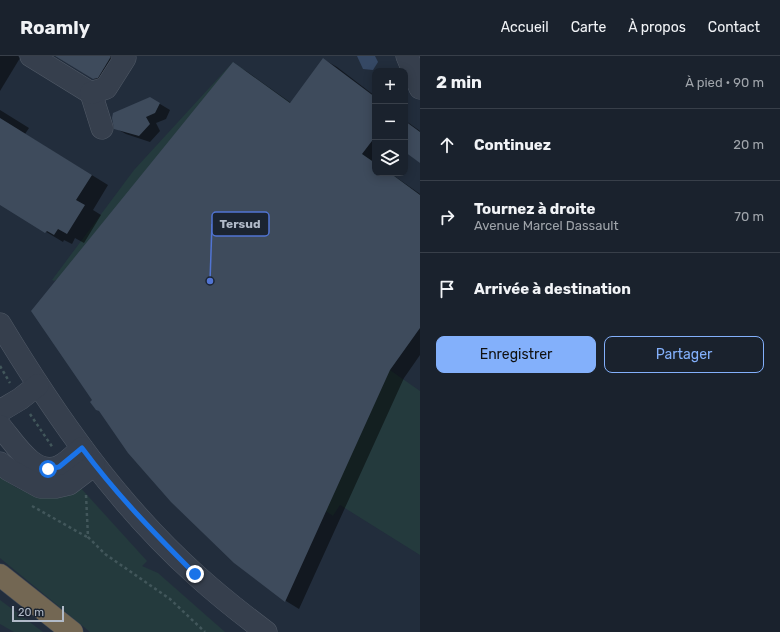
<!DOCTYPE html>
<html lang="fr">
<head>
<meta charset="utf-8">
<style>
	body { margin:0; font-family:Rubik,sans-serif; background:#272f39; color:#f1f3f6 }
	.controls { position:absolute; right:12px; top:12px; display:grid; overflow:hidden; border-radius:8px; box-shadow:0 2px 10px #0003 }
	.controls button { width:36px; height:36px; display:grid; place-items:center; padding:0; border:0; border-bottom:1px solid #383f49; background:#1a222d; color:#f1f3f6; font:20px sans-serif }
	.scale { position:absolute; left:12px; bottom:10px; width:52px; box-sizing:border-box; padding-left:4px; border:2px solid #b1bac8; border-top:0; font-size:11px; line-height:14px; white-space:nowrap; color:#b1bac8; -webkit-text-stroke:3px #1b2431; paint-order:stroke }
	.stop { position:absolute; width:12px; height:12px; margin:-9px; border:3px solid #1a73e8; border-radius:50%; background:#fff }
	.stop.end { background:#1a73e8; border-color:#fff; box-shadow:0 1px 4px #0008 }
	.list { margin:0; padding:0; list-style:none }
	h2 { display:flex; justify-content:space-between; align-items:center; height:52px; margin:0; padding:0 16px; font-size:17px }
	h2 small { font-size:13px; font-weight:400; color:#9fa4aa }
	.list li { display:grid; grid-template-columns:26px 1fr auto; gap:12px; align-items:center; box-sizing:border-box; height:72px; padding:0 16px; border-top:1px solid #383f49 }
	.list b { display:block; font-size:15px; white-space:nowrap }
	.list p { margin:0; font-size:13px; white-space:nowrap; color:#9fa4aa }
	.list em { font-size:13px; font-style:normal; color:#9fa4aa }
	.actions { display:flex; gap:8px; padding:12px 16px }
	.actions a { flex:1; padding:9px 0; border:1px solid #83b0fb; border-radius:8px; text-align:center; font-size:14px; color:#83b0fb }
	.actions .main { background:#83b0fb; color:#111 }
	.icon { flex:none; width:22px; height:22px; fill:none; stroke:currentColor; stroke-width:2; stroke-linecap:round; stroke-linejoin:round }
	.map { position:relative; flex:none; width:420px; height:576px; overflow:hidden }
	header { display:flex; align-items:center; gap:24px; box-sizing:border-box; height:56px; padding:0 20px; background:#1a222d; border-bottom:1px solid #383f49 }
	header strong { font-size:19px }
	nav { display:flex; gap:22px; margin-inline-start:auto; font-size:14px }
	main { display:flex }
	aside { flex:1; background:#1a222d }
	.map>svg:first-child { display:block }
	.green { fill:#243a3d }
	.water { fill:#354864 }
	.shadow { fill:#0007 }
	.building { fill:#3e4b5c }
	.lines { fill:none; stroke-linecap:round; stroke-linejoin:round }
	.minor-casing { stroke:#515a67; stroke-width:23 }
	.highway-casing { stroke:#414a57; stroke-width:23 }
	.path { stroke:#42575b; stroke-width:2.5; stroke-dasharray:3 3; stroke-linecap:butt }
	.minor { stroke:#363f4d; stroke-width:22 }
	.highway { stroke:#736753; stroke-width:22 }
	.route { stroke:#1a73e8; stroke-width:5 }
	.leader { fill:none; stroke:#5174d2; stroke-width:1.5 }
	.callout-dot { fill:#5174d2; stroke:#1b2431; stroke-width:1.5 }
	.callout { fill:#1b2431; stroke:#5174d2; stroke-width:1.5 }
	.callout-label { font-size:12px; text-anchor:middle; font-weight:bold; fill:#b1bac8 }
</style>
</head>
<body>
<header>
<strong>Roamly</strong>
<nav><a>Accueil</a><a>Carte</a><a>À propos</a><a>Contact</a></nav>
</header>
<main>
<div class="map">
<svg width="420" height="576" viewBox="0 0 420 576">
	<rect width="100%" height="100%" fill="#222d3c"/>
	<g class="green">
		<path d="M233 6 375 107V117H390L420 139V271L390 314 420 335V499L340 449 333 460 293 433 60 222 54 225 52 224 134 114Z"/>
		<path d="M0 420 15 431 31 438 78 429 147 505 142 510 158 517 225 576H90L0 502Z"/>
		<path d="M0 544 43 576H14L0 568Z"/>
	</g>
	<path class="water" d="M357 0H375L378 6 373 14 363 13Z"/>
	<g class="shadow">
		<path d="M0 0H18L20 2 0 35Z"/>
		<path d="M55 0H111L119 6 103 28Z"/>
		<path d="M323 3 337 11 375 40V117H390L420 138V299L404 322 299 553 286 545 235 506 233 8 246 15 291 47Z"/>
		<path d="M150 42 170 54 166 63 156 67 160 75 150 86 126 78 115 72Z"/>
		<path d="M0 54 29 72 25 78 108 129 93 154 101 159 84 187 75 182 72 188 64 184 63 186 0 148Z"/>
		<path d="M405 62 407 64 406 65 420 75V105L405 94Z"/>
	</g>
	<g class="building">
		<path d="M55 0H110V2L98 22 93 23Z"/>
		<path d="M323 2 375 41V81L362 98 375 107V117H390L420 139V272L390 314 285 546 234 507 171 446 128 397 99 355 96 354 90 346 92 344 31 255 233 6 290 47Z"/>
		<path d="M150 41 160 47 155 57 146 61 150 68 139 80 114 73 112 62 113 57Z"/>
		<path d="M0 62 92 119 76 144 85 149 67 178 58 173 54 179 47 175 45 177 0 149Z"/>
		<path d="M405 65 420 76V107L405 96Z"/>
	</g>
	<g class="lines">
		<g class="minor-casing">
			<g id="minor">
				<path d="M31 0 91 37 102 72"/>
				<path d="M407 0 420 32"/>
				<path d="M91 37 106 32 125 2 122 0"/>
				<path d="M0 268C55 359 116 447 196 519 218 539 242 558 266 576"/>
				<path d="M0 355 20 343 38 329"/>
				<path d="M0 370C14 386 35 423 60 410 68 406 75 398 82 392"/>
				<path d="M0 407 9 414 40 431H56L69 428 94 409"/>
			</g>
		</g>
		<g class="highway-casing">
			<path id="highway" d="M0 519 72 576"/>
		</g>
		<g class="path">
			<path d="M0 310 10 327"/>
			<path d="M30 358 53 392"/>
			<path d="M86 439 88 481 105 498 170 543 205 576"/>
			<path d="M32 450 87 481"/>
		</g>
		<use href="#minor" class="minor"/>
		<use href="#highway" class="highway"/>
	</g>
	<g class="lines">
		<path class="route" d="M48 413 59 411 82 392C116 438 155 478 195 518"/>
	</g>
	<path class="leader" d="M210 225L212 168"/>
	<circle class="callout-dot" cx="210" cy="225" r="4"/>
	<rect class="callout" x="212" y="156" width="57" height="24" rx="4"/>
	<g class="callout-label">
		<text x="240" y="172">Tersud</text>
	</g>
</svg>
<div class="controls">
<button>+</button>
<button>−</button>
<button><svg class="icon" aria-label="layers" viewBox="0 0 24 24"><path d="M12 4l9 5-9 5-9-5zM3 14l9 5 9-5"/></svg></button>
</div>
<div class="scale">20 m</div>
<div class="stop" style="left:48px;top:413px"></div>
<div class="stop end" style="left:195px;top:518px"></div>
</div>
<aside>
<h2>2 min<small>À pied · 90 m</small></h2>
<ul class="list">
<li><svg class="icon" aria-label="ahead" viewBox="0 0 24 24"><path d="M12 20V5M6 11l6-6 6 6"/></svg><div><b>Continuez</b></div><em>20 m</em></li>
<li><svg class="icon" aria-label="right" viewBox="0 0 24 24"><path d="M7 20v-9h11M14 6l5 5-5 5"/></svg><div><b>Tournez à droite</b><p>Avenue Marcel Dassault</p></div><em>70 m</em></li>
<li><svg class="icon" aria-label="arrive" viewBox="0 0 24 24"><path d="M6 21V4h12l-3 4 3 4H6"/></svg><div><b>Arrivée à destination</b></div></li>
</ul>
<div class="actions"><a class="main">Enregistrer</a><a>Partager</a></div>
</aside>
</main>
</body>
</html>
